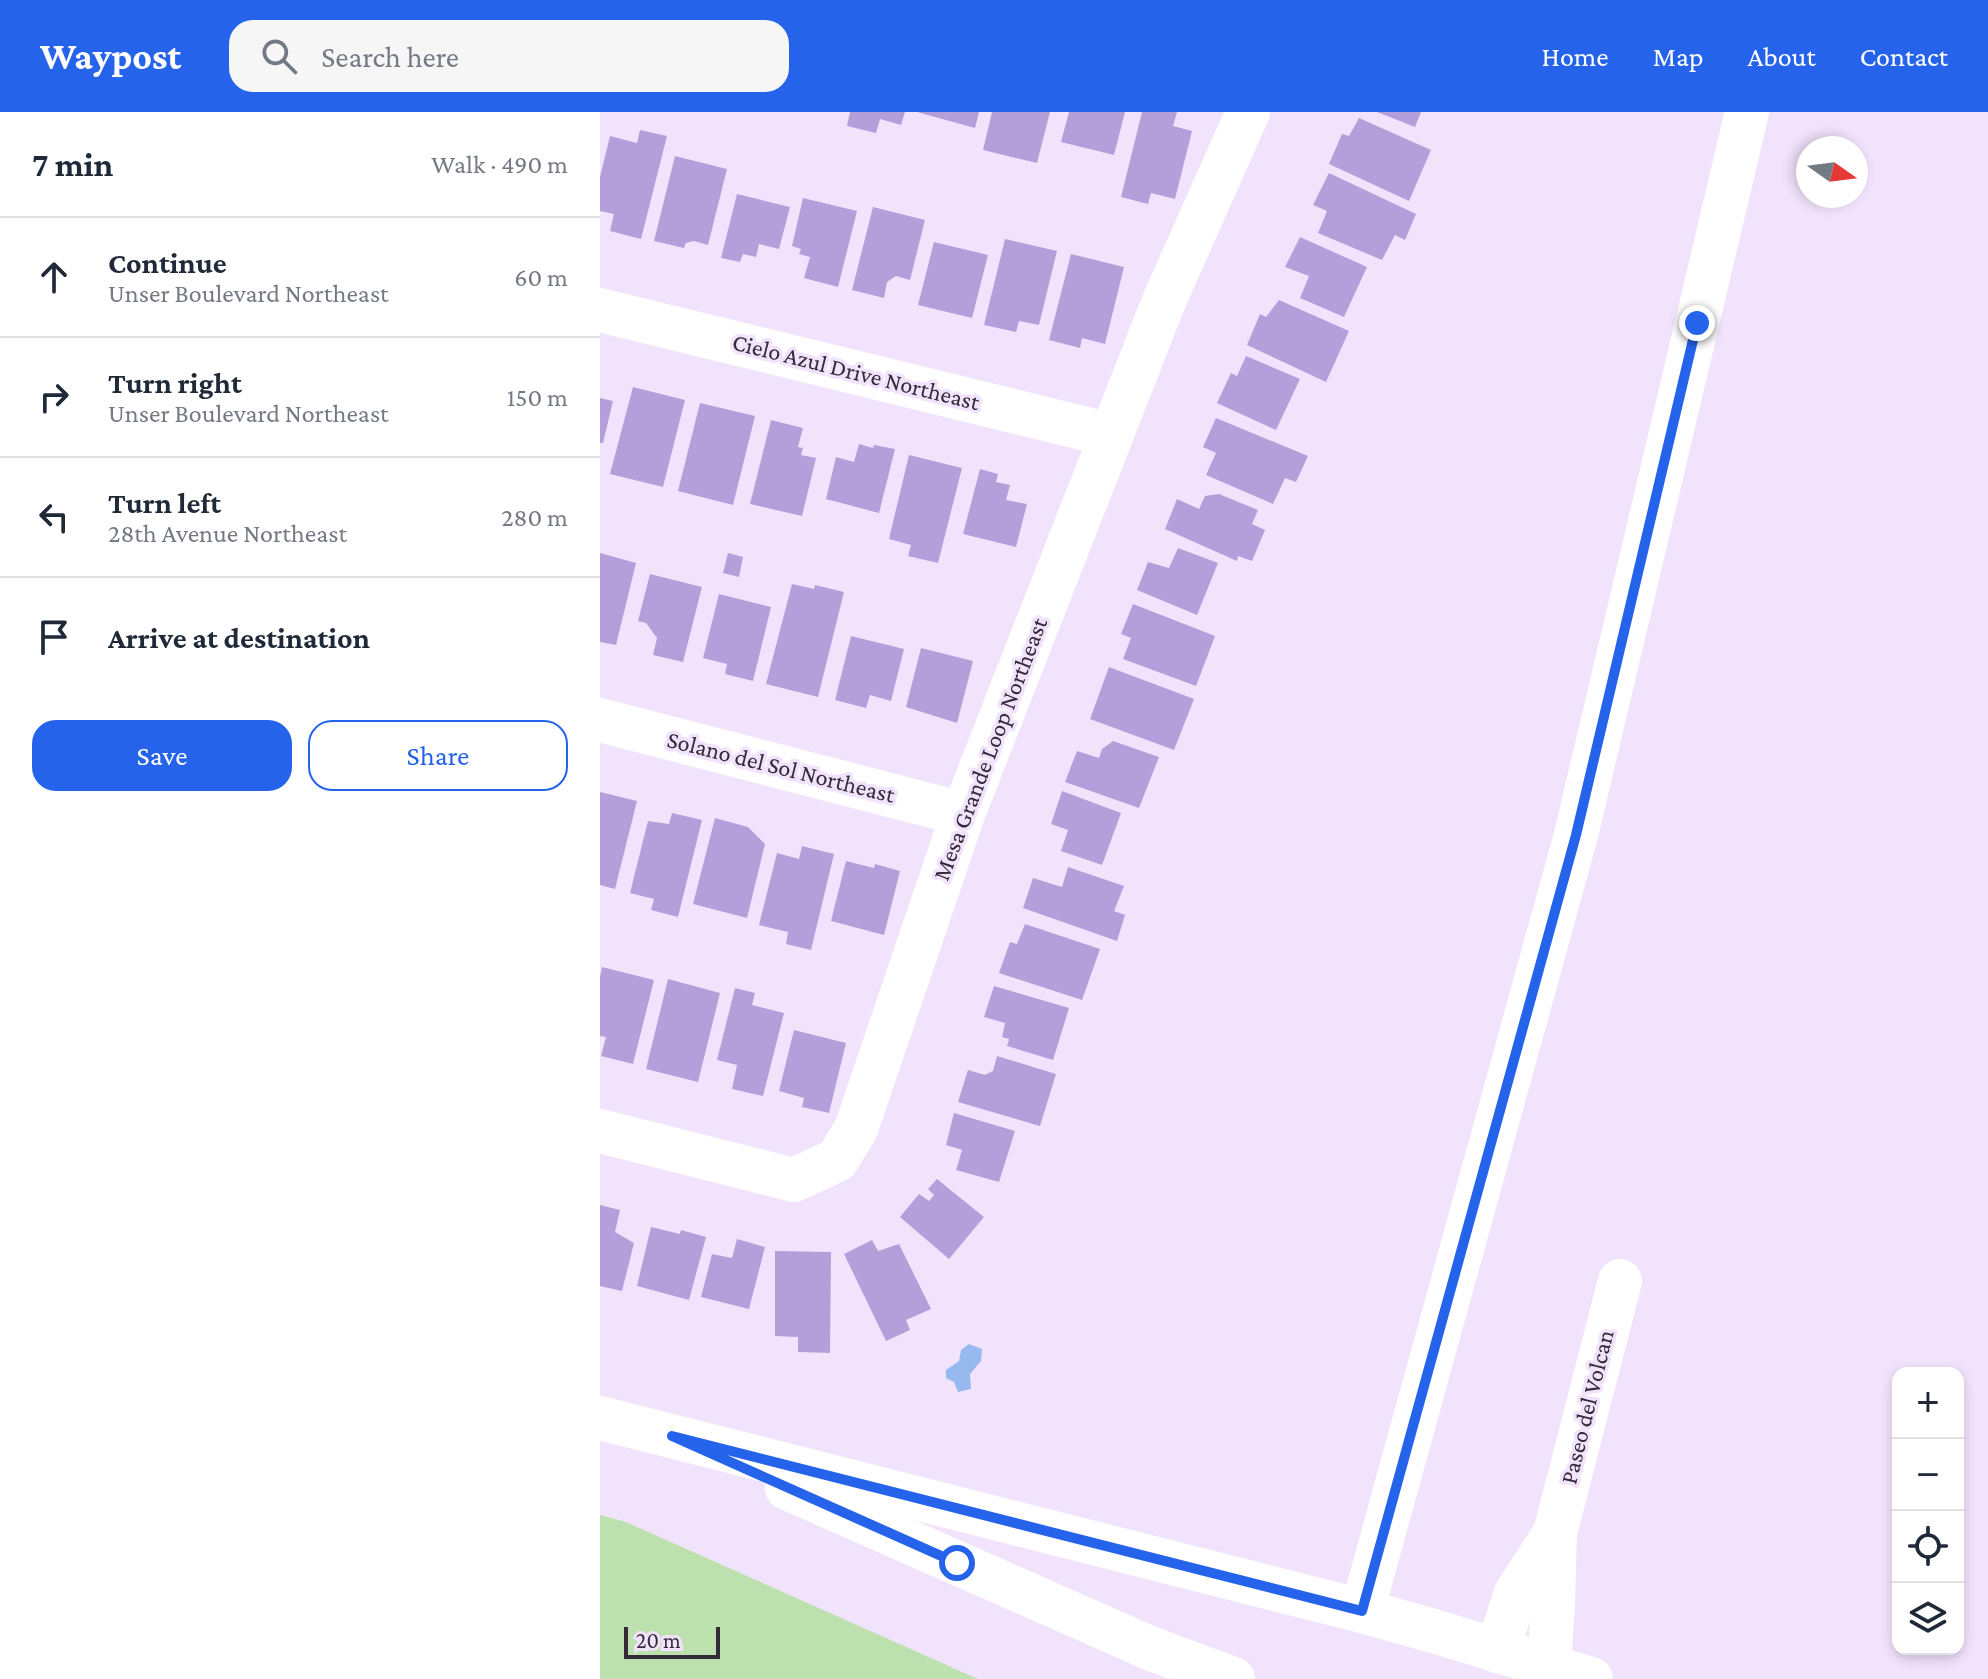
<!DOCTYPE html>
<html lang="en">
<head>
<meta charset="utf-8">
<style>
	body { margin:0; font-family:"Crimson Pro",serif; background:#f6f6f7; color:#1f2937 }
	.controls { position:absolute; right:24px; bottom:24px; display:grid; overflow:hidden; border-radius:16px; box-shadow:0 4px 12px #0003 }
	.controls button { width:72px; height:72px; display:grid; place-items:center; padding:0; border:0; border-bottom:2px solid #e0e1e3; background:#fff; color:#1f2937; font:40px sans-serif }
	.compass { position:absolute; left:1196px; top:24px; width:72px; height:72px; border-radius:50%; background:#fff; box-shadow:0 4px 12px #0003; rotate:104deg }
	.scale { position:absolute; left:24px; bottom:20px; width:96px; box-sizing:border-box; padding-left:8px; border:4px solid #332c38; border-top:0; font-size:22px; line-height:28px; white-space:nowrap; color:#332c38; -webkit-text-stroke:6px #f2e3fc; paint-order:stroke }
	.stop { position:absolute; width:24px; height:24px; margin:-18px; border:6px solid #2563eb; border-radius:50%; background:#fff }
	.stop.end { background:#2563eb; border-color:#fff; box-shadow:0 2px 8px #0008 }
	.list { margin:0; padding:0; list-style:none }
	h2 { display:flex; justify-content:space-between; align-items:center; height:104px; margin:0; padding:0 32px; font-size:34px }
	h2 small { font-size:26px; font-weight:400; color:#747a83 }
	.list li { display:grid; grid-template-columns:52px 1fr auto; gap:24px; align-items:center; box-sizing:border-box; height:120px; padding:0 32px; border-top:2px solid #e0e1e3 }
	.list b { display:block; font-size:30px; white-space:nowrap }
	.list p { margin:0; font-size:26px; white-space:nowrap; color:#747a83 }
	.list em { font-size:26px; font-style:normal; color:#747a83 }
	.actions { display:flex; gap:16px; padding:24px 32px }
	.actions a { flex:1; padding:18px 0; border:2px solid #2563eb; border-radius:24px; text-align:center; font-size:28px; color:#2563eb }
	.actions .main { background:#2563eb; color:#fff }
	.icon { flex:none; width:44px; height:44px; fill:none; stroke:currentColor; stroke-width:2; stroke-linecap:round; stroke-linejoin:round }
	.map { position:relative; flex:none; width:1388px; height:1567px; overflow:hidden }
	header { display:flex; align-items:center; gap:48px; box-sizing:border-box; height:112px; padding:0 40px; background:#2563eb; color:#fff }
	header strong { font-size:38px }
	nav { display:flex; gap:44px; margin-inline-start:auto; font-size:28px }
	.search { width:560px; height:72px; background:#f6f6f7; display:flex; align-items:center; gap:20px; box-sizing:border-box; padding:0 28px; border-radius:24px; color:#747a83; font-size:30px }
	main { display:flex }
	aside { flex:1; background:#fff }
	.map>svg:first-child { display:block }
	.green { fill:#bde1ae }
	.water { fill:#97b9f0 }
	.building { fill:#b59fdb }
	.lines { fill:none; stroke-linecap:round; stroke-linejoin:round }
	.minor { stroke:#fff; stroke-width:44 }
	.major { stroke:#fff; stroke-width:44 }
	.route { stroke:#2563eb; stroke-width:10 }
	.labels { text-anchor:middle; stroke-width:7; stroke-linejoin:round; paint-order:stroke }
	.street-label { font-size:24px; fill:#332c38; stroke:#f2e3fc }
</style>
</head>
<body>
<header>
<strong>Waypost</strong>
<div class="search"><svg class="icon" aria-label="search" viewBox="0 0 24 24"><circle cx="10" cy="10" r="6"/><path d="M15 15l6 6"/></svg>Search here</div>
<nav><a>Home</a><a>Map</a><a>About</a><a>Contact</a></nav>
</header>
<main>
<aside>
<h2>7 min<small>Walk · 490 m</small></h2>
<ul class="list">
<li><svg class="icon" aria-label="ahead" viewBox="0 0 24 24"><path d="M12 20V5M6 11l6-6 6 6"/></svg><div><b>Continue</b><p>Unser Boulevard Northeast</p></div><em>60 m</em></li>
<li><svg class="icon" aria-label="right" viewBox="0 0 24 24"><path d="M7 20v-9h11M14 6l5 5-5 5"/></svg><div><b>Turn right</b><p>Unser Boulevard Northeast</p></div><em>150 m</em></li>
<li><svg class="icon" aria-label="left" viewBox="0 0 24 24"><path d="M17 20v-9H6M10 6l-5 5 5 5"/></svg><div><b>Turn left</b><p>28th Avenue Northeast</p></div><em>280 m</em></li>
<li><svg class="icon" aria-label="arrive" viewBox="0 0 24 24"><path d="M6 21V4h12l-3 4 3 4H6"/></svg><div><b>Arrive at destination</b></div></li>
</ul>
<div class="actions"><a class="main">Save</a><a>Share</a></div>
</aside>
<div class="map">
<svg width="1388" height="1567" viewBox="0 0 1388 1567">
	<rect width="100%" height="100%" fill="#f2e3fc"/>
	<path class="green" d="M0 1403 26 1410 378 1567H0Z"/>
	<path class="water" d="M369 1232 382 1237 381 1249 370 1262 371 1277 358 1280 354 1270 346 1266V1258L359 1249 361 1238Z"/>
	<g class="building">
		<path d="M250 0H305L301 13 280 7 276 21 247 14Z"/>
		<path d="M317 0H379L375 16Z"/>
		<path d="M392 0H450L437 51 383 38Z"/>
		<path d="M469 0H525L514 43 461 30Z"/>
		<path d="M542 0H577L573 14 592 19 575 87 551 81 548 92 521 85Z"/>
		<path d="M777 0H821L815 15Z"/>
		<path d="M759 6 831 38 809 89 729 52 742 22 749 24Z"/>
		<path d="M40 18 67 24 41 127 10 119 14 102 0 99V65L10 24 37 31Z"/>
		<path d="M75 44 127 57 108 133 94 129 86 131 84 136 54 129Z"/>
		<path d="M729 61 816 102 805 128 795 123 782 148 718 121 727 99 713 93Z"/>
		<path d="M137 82 190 95 179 137 159 132 156 145 143 142 140 150 121 146Z"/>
		<path d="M203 86 257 99 238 175 204 166 210 145 199 142 201 137 192 134Z"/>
		<path d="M273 95 325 108 310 168 296 164 287 170 284 186 252 178Z"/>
		<path d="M700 125 767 155 744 205 700 186 709 164 685 155Z"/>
		<path d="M405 127 457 139 439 213 419 209 416 220 384 213Z"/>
		<path d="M334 130 388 143 372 206 318 193Z"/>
		<path d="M471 142 524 155 505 232 482 226 480 236 449 228Z"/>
		<path d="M679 188 749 219 726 270 647 233 660 202 666 205Z"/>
		<path d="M646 244 700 267 676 318 617 291 631 261 637 264Z"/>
		<path d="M33 275 85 288 63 375 10 362Z"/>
		<path d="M0 286 13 289 3 331H0Z"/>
		<path d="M100 291 155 304 133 393 78 379Z"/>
		<path d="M616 306 708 344 696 370 685 366 673 392 606 363 616 341 603 335Z"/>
		<path d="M171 308 203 316 198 335 203 336 201 343 216 346 202 404 150 392Z"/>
		<path d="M259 332 273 336 274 333 295 337 279 401 226 387 236 345 254 350Z"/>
		<path d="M309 343 362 356 338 451 308 444 311 433 289 427Z"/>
		<path d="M380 357 398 362 396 370 410 373 406 388 427 392 416 435 363 422Z"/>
		<path d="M619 382 658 398 652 412 665 418 652 449 638 444 637 449 565 417 577 387 599 397 605 384Z"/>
		<path d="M578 436 618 451 597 503 537 478 548 450 569 456Z"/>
		<path d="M0 441 36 451 16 533 0 530Z"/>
		<path d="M128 441 143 445 139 465 123 461Z"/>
		<path d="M50 462 102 475 83 550 53 543 57 526 46 511 38 509Z"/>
		<path d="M192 472 214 477 215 473 244 480 218 585 166 572Z"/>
		<path d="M119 482 171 495 153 569 125 562 127 552 103 546Z"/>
		<path d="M533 492 615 524 596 574 523 547 531 526 521 522Z"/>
		<path d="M251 524 304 537 291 589 270 583 266 596 235 588Z"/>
		<path d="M321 536 373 549 357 611 306 595Z"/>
		<path d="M509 555 594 587 574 638 490 607Z"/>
		<path d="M513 629 559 645 539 696 465 670 477 639 499 646 502 637Z"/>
		<path d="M462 679 521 701 502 753 461 739 468 718 451 712Z"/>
		<path d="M0 680 37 689 15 777 0 773Z"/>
		<path d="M72 701 102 708 78 805 51 798 54 787 30 781 48 709 69 712Z"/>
		<path d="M115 706 148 715 165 732 147 806 93 792Z"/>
		<path d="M202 734 234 742 211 838 186 832 188 820 159 813 177 741 199 747Z"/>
		<path d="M246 749 274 756 275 752 300 759 284 823 231 809Z"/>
		<path d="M468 755 524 774 514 799 525 803 517 829 423 796 433 766 462 775Z"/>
		<path d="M425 812 500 837 482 888 399 861 410 830 417 832Z"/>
		<path d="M2 855 54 868 33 952 1 944 6 925 0 924V865Z"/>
		<path d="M68 867 120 881 98 970 46 957Z"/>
		<path d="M394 874 469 896 453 948 407 934 409 927 402 925 405 911 384 905Z"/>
		<path d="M135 876 155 881 152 893 184 901 163 984 132 977 137 953 117 948Z"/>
		<path d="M194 918 246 931 229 1001 202 995 204 986 179 979Z"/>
		<path d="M397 944 456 962 440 1014 358 990 368 958 385 963 393 959Z"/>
		<path d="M354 1001 415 1019 399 1070 356 1058 362 1038 346 1033Z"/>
		<path d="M337 1067 384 1105 349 1147 300 1105 319 1082 329 1089 334 1083 328 1077Z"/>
		<path d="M0 1093 20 1098 15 1120 34 1131 22 1179 0 1174Z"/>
		<path d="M51 1115 80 1122 81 1118 106 1125 89 1188 37 1174Z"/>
		<path d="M137 1127 165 1135 149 1197 101 1185 112 1142 132 1146Z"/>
		<path d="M272 1128 278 1139 299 1132 331 1197 306 1208 310 1218 286 1229 244 1142Z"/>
		<path d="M175 1139 231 1140 230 1241 198 1240V1225L175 1224Z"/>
	</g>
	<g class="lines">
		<g class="minor">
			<path d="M0 198 511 323"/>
			<path d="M0 608 363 702"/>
			<path d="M0 1019 194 1068 237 1048 256 1017 363 702 564 189 648 0"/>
			<path d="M762 1499 976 723 1147 0"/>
			<path d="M897 1539 916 1481 955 1421"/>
			<path d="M949 1554 953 1491 955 1421 1020 1169"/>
		</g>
		<g class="major">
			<path d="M0 1306 762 1499 837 1520 991 1567"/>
			<path d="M187 1376 552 1537 633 1567"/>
		</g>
	</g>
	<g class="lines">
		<path class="route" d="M357 1451 72 1324 762 1499 976 723 1097 211"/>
	</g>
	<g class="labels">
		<g class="street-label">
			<text transform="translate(256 260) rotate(14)" y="8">Cielo Azul Drive Northeast</text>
			<text transform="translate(390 637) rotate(-69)" y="8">Mesa Grande Loop Northeast</text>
			<text transform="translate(181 655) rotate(14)" y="8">Solano del Sol Northeast</text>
			<text transform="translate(987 1295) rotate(-76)" y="8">Paseo del Volcan</text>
		</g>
	</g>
</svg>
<div class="controls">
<button>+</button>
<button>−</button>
<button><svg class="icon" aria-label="locate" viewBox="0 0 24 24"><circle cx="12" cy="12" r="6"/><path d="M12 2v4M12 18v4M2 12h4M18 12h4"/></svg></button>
<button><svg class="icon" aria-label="layers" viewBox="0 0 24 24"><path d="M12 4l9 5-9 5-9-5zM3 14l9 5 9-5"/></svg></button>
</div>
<svg class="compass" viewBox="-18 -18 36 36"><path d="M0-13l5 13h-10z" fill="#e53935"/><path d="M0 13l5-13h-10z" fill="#747a83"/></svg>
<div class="scale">20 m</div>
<div class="stop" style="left:357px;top:1451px"></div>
<div class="stop end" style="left:1097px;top:211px"></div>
</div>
</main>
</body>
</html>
